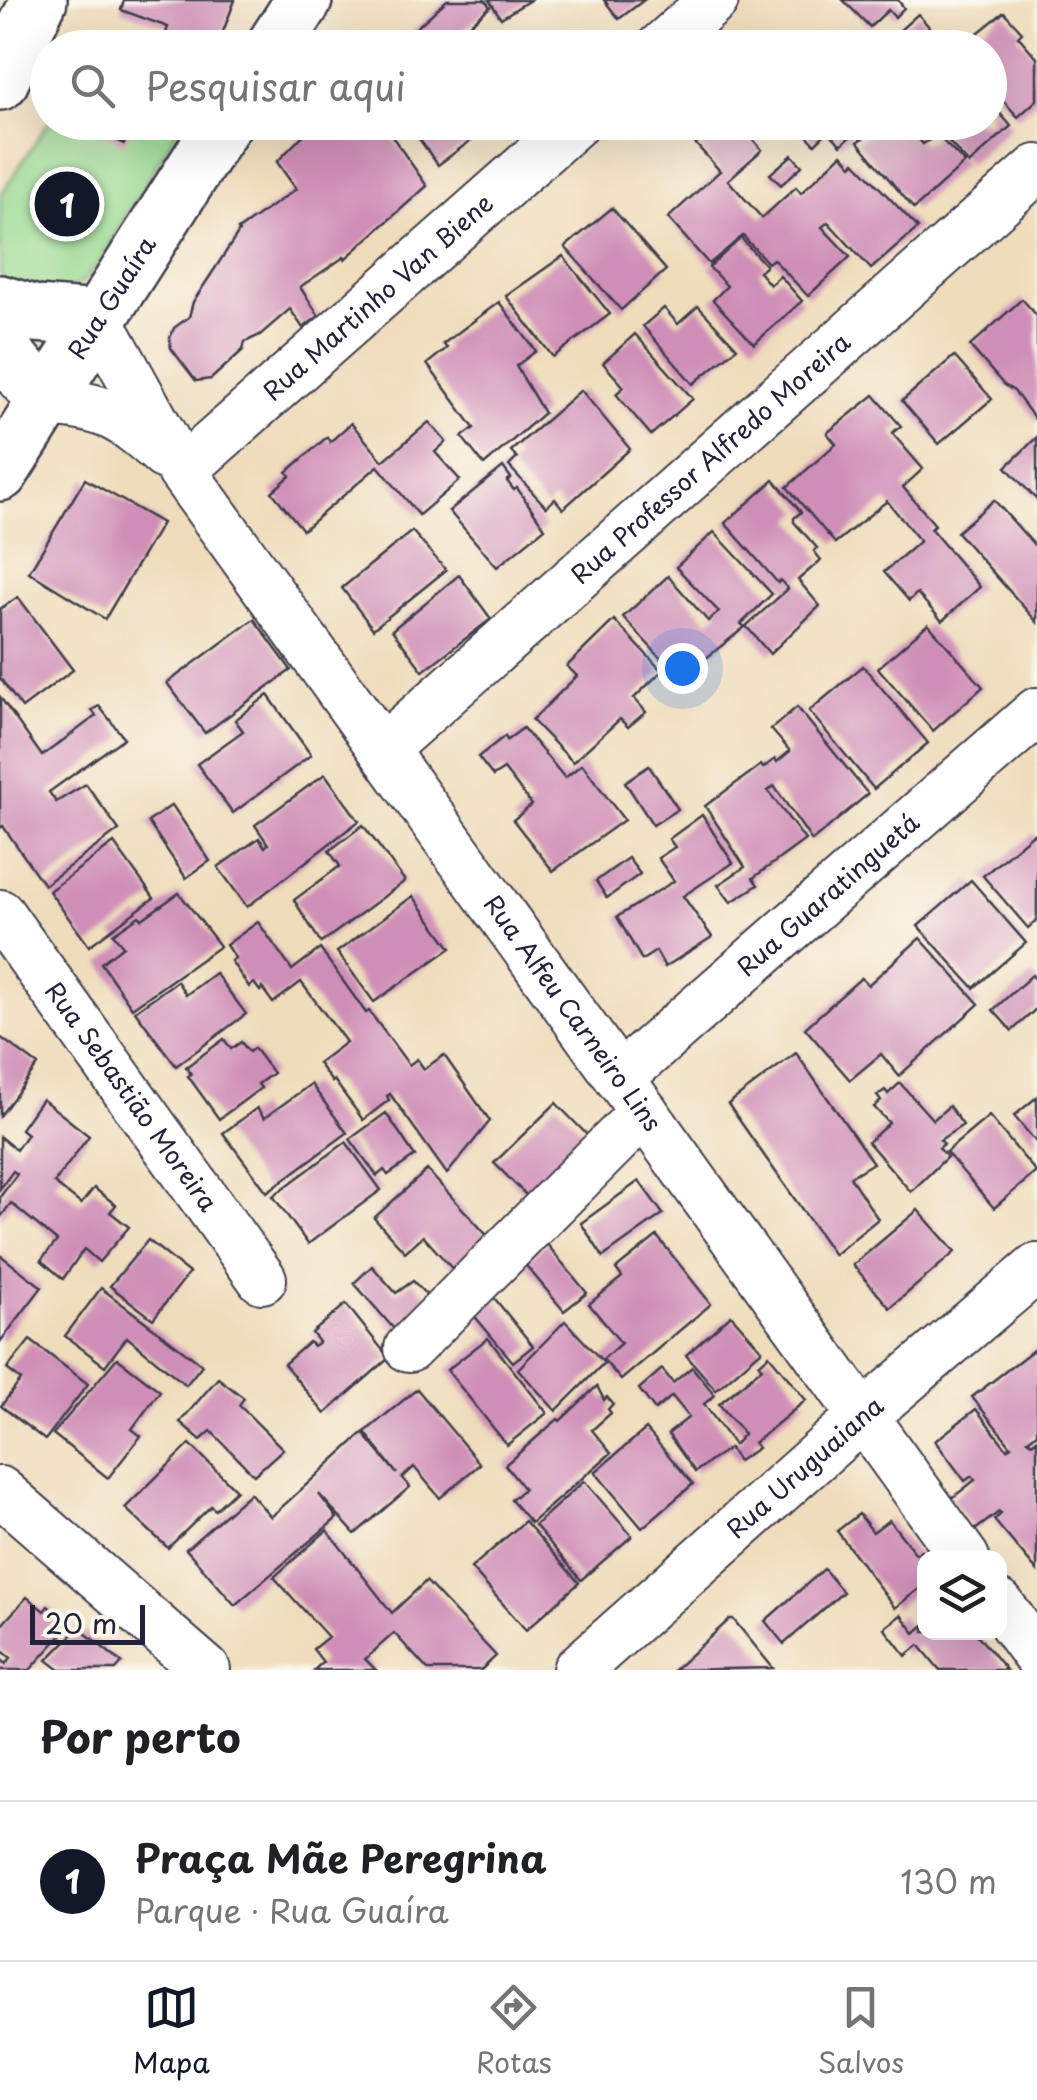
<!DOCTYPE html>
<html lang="pt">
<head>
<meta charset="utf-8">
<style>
	body { margin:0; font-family:"Playpen Sans",sans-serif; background:#f2f2f2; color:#202124 }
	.controls { position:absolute; right:30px; bottom:30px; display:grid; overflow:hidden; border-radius:20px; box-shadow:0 10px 40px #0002 }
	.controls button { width:90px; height:90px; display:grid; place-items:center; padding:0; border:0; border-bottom:2px solid #e0e0e0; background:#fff; color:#202124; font:50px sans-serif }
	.scale { position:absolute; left:30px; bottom:25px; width:115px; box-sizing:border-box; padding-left:10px; border:5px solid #22223b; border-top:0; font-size:28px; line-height:35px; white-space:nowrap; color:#22223b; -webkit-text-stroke:8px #fbf7ec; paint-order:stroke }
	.you { position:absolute; left:682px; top:668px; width:35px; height:35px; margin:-25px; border:8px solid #fff; border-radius:50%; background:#1a73e8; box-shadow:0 0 0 15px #1a73e833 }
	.badge { display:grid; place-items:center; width:65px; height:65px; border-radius:50%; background:#111827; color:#fff; font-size:32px; font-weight:700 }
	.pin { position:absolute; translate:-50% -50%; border:5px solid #fff; box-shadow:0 2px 10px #0006 }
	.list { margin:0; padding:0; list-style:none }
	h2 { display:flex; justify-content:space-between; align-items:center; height:130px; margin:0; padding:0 40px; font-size:42px }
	h2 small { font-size:32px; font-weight:400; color:#757577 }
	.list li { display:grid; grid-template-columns:65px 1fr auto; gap:30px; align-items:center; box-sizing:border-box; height:160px; padding:0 40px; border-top:2px solid #e0e0e0 }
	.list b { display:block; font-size:38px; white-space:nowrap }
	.list p { margin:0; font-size:32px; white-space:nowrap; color:#757577 }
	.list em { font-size:32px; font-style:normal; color:#757577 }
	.icon { flex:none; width:55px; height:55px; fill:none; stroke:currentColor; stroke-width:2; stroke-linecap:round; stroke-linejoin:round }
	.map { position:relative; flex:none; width:1037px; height:1670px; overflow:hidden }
	.search { position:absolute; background:#fff; box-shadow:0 10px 40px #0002; left:30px; right:30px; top:30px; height:110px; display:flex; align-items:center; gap:25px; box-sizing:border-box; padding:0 35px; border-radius:55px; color:#757577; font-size:38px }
	.sheet { height:290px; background:#fff }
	nav { display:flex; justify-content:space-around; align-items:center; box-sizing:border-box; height:140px; border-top:2px solid #e0e0e0; background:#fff; font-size:28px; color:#757577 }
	nav a { display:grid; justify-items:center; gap:5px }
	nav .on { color:#111827 }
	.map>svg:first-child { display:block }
	.green { fill:#97d990; stroke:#5c7e66; stroke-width:2.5 }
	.building { fill:#cf8eb7 }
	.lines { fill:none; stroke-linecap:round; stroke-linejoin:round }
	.minor-casing { stroke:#413e4e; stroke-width:52 }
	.major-casing { stroke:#413e4e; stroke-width:60 }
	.minor { stroke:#fff; stroke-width:48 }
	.major { stroke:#fff; stroke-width:55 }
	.labels { text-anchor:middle; stroke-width:10; stroke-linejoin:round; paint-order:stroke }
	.street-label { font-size:25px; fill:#22223b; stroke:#fbf7ec }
</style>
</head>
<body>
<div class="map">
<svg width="1037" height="1670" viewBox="0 0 1037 1670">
	<rect width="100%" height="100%" fill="#fbf7ec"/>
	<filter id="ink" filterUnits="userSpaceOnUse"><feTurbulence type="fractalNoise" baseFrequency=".01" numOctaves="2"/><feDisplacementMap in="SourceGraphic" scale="20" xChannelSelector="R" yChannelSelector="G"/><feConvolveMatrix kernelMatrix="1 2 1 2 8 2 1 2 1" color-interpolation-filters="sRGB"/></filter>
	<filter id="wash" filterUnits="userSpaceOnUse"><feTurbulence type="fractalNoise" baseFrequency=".0048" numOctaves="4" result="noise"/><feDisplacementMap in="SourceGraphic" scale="40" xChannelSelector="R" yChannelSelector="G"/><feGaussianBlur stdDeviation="2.25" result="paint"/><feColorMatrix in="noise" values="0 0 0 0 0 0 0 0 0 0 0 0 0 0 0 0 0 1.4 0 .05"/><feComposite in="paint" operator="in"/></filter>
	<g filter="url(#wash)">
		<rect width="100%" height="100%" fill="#efdcbb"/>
		<path class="green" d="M48 123H164L178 129 101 260 83 282 59 294 7 282 0 274V196Z"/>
		<g id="blocks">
			<g class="building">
				<path d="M124 0H235L218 45 211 43 210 48H161L168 27 121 10Z"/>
				<path d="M447 0H485L490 7 446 45 447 48H394Z"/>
				<path d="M489 0H530L501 18Z"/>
				<path d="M604 0H644L619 19Z"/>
				<path d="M843 0H898L904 8 895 17 888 10 870 27Z"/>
				<path d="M1004 12 1022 32 1018 36 1037 58V100L1018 117 990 86V48H959Z"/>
				<path d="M918 14 947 48H880Z"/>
				<path d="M990 102 1011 126 969 164 931 122H990Z"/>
				<path d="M101 122H118L132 129 124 144 97 131Z"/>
				<path d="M316 122H382L427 186 345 259 344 257 300 287 319 316 303 328 290 309 260 335 245 342 243 350 211 379 196 381 171 348 170 338 174 328 189 317 193 302 239 232 238 230 296 189 277 162Z"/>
				<path d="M407 122H473L481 133 438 165Z"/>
				<path d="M691 122H738L762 150 728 180 762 218 796 187 801 193 842 154 852 165 855 162 918 228 871 269 828 222 822 227 850 257 808 296 773 259 768 263 743 236 709 264 668 218 720 171 683 130Z"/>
				<path d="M794 122H866L841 145 828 131 815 144Z"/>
				<path d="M882 122H904L923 144 937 135 965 163 914 209 858 142Z"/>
				<path d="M792 155 802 166 781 185 770 174Z"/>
				<path d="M612 208 666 270 621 310 565 247Z"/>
				<path d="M741 238 766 266 759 272 770 285 780 276 802 301 754 344 713 300 727 286 709 267Z"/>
				<path d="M563 256 610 314 553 357 506 296Z"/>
				<path d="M1022 299 1037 316V422L1014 391 1004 385 970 346Z"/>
				<path d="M499 302 536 351 516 366 544 413 484 465 462 437 474 428 427 364 447 348 443 344Z"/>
				<path d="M698 306 737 348 693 384 643 326 664 308 678 324Z"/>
				<path d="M635 334 693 399 651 435 616 394 624 387 603 363Z"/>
				<path d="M954 356 992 399 939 444 902 401Z"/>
				<path d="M581 390 630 449 563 509 555 499 546 507 509 466 517 458 511 451Z"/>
				<path d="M874 395 901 426 892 433 923 469 903 487 935 525 931 529 980 587 942 621 917 593 909 601 884 572 920 541 887 501 835 543 787 487 836 444 827 433Z"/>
				<path d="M429 422 446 442 435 452 460 480 419 515 378 466 303 530 272 492 290 476 287 472 327 437 330 442 351 423 383 461Z"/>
				<path d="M1037 437V500L1006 467Z"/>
				<path d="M503 467 511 478 507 481 514 490 517 488 545 528 497 567 449 511Z"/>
				<path d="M85 479 162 523 105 619 29 572Z"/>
				<path d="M774 480 801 512 794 518V522L817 548 814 551 821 560 798 580 820 606 770 654 746 626 788 589 780 580 778 583 725 523Z"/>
				<path d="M994 500 1037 548V622L957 532Z"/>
				<path d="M412 531 446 570 373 629 342 588Z"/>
				<path d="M714 532 772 594 741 624 745 627 680 679 623 617 668 576 708 621 719 612 676 567Z"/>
				<path d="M459 575 491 619 423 671 392 630Z"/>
				<path d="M18 597 73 670 22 708 0 678V609Z"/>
				<path d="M254 619 291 670 205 733 167 683Z"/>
				<path d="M614 620 662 671 634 698 646 712 628 727 620 719 573 762 532 720 577 676 567 666Z"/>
				<path d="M928 624 983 687 933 731 878 668Z"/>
				<path d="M863 666 928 743 874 789 809 711Z"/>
				<path d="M268 695 311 755 233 813 197 764 243 731 235 720Z"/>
				<path d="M0 697 42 756 96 716 92 710 99 706 124 738 49 792 56 802 86 784 119 830 44 885 3 826 0 828Z"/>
				<path d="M797 707 868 794 812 841 774 786 768 791 805 840 753 878 758 885 731 902 718 885 745 867 705 806 761 765 763 768 775 759 777 762 790 751 771 729Z"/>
				<path d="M523 728 565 778 582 764 624 820 553 871 513 820 532 805 504 769 493 776 478 757 505 736 507 740Z"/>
				<path d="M649 766 678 809 653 825 625 782Z"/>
				<path d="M325 774 359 821 247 907 218 867 259 838 265 847 268 844 255 825Z"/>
				<path d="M172 805 210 861 186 878 148 822Z"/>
				<path d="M702 815 733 863 683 896 712 937 665 967 656 951 642 960 617 917 674 881 658 858 675 847 669 839Z"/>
				<path d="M363 825 405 881 321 943 294 900 340 866 329 851Z"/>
				<path d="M1033 834 1037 839V920L1028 928 983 876Z"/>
				<path d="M114 843 154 898 89 946 49 891Z"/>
				<path d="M628 858 640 874 607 898 596 881Z"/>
				<path d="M971 880 1026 943 974 988 918 926Z"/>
				<path d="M179 893 220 946 132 1008 101 963 123 946 113 934 139 916 142 919Z"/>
				<path d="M413 896 451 948 374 1002 337 952Z"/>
				<path d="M258 922 292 970 320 949 366 1013 369 1011 409 1065 417 1059 424 1069 444 1055 490 1121 447 1174 390 1094 387 1096 389 1100 363 1120 334 1080 332 1082 318 1063 346 1042 301 982 273 1003 262 988 260 991 254 983 249 987 231 961 235 958 226 945Z"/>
				<path d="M920 938 979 1004 899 1076 881 1054 850 1080 805 1028 861 978 868 985Z"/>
				<path d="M215 973 246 1014 176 1066 135 1011 177 981 186 995Z"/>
				<path d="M1032 975 1037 981V1008L1012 1031 993 1010Z"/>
				<path d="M0 1037 38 1065 0 1116Z"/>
				<path d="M224 1039 231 1049 241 1042 249 1052 254 1048 273 1073 258 1084 261 1088 219 1119 188 1076 191 1074 186 1067Z"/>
				<path d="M796 1053 873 1163 850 1177 878 1219 834 1255 728 1104Z"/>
				<path d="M900 1083 933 1120 949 1106 963 1125 940 1140 944 1144 939 1148 947 1157 911 1192 868 1142 889 1123 874 1107 881 1101 877 1096 885 1090 888 1094Z"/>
				<path d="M311 1084 347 1133 267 1192 223 1133 257 1108 264 1118Z"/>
				<path d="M1037 1097V1143L1014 1116Z"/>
				<path d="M42 1099 89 1136 54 1183 81 1204 94 1188 116 1205 110 1212 129 1227 99 1262 84 1249 63 1279 41 1260 57 1241 11 1203 0 1218V1197L17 1174 13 1171 0 1189V1137L16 1150 27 1134 21 1129Z"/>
				<path d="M556 1103 595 1143 534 1203 494 1163Z"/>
				<path d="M386 1113 415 1156 388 1175 384 1170 377 1176 350 1139Z"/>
				<path d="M989 1116 1036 1172 994 1208 946 1152Z"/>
				<path d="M346 1142 381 1190 308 1244 273 1196Z"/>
				<path d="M427 1170 493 1242 457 1274 423 1236 405 1252 374 1218Z"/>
				<path d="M639 1181 663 1214 603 1257 581 1223Z"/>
				<path d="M918 1210 955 1252 890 1308 853 1265Z"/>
				<path d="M657 1236 711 1304 621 1380 603 1359 621 1343 589 1304 622 1277 616 1269Z"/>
				<path d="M148 1240 189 1273 153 1319 110 1286Z"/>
				<path d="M546 1243 587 1293 564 1311 524 1263Z"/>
				<path d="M0 1255 42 1287 0 1342Z"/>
				<path d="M372 1266 396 1293 413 1281 430 1299 395 1330 354 1283Z"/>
				<path d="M101 1288 202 1365 186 1385 127 1337 105 1366 65 1336Z"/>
				<path d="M491 1294 533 1346 513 1362 472 1313Z"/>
				<path d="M346 1304 389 1358 325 1414 284 1364 309 1342 313 1346 319 1342 312 1333Z"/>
				<path d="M731 1315 762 1350 716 1390 686 1355Z"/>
				<path d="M565 1321 604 1363 556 1411 518 1369Z"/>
				<path d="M488 1338 547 1413 507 1445 447 1370Z"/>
				<path d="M30 1340 88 1384 45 1440 1 1406 21 1380 7 1369Z"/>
				<path d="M1037 1347V1433L1028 1440 1032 1443 1037 1439V1571L994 1520 1001 1514 999 1512 975 1530 951 1499 975 1480 972 1476 965 1481 935 1441 976 1409 1007 1449 1011 1446 972 1397Z"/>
				<path d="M769 1355 806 1400 754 1443 758 1448 738 1461 729 1448 695 1472 668 1434 689 1417 672 1396 655 1410 639 1389 662 1369 673 1383 692 1367 715 1395 704 1404 734 1445 744 1434 719 1404 762 1368 759 1364Z"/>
				<path d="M117 1358 160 1391 132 1429 141 1436 108 1478 53 1434Z"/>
				<path d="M218 1378 244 1398 239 1405 283 1449 254 1475 211 1431 201 1440 180 1422Z"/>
				<path d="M597 1386 604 1400 607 1397 613 1404 608 1409 611 1413 592 1430 611 1453 531 1523 511 1500 524 1489 505 1465 558 1419 560 1421Z"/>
				<path d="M417 1389 480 1464 440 1498 414 1467 402 1478 410 1487 355 1534 319 1494 337 1518 235 1605 186 1549 250 1493 271 1517 363 1433 397 1474 365 1432Z"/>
				<path d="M646 1429 693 1484 642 1528 595 1472Z"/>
				<path d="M190 1444 236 1490 215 1510 211 1506 168 1548 125 1508Z"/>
				<path d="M584 1481 632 1536 581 1580 535 1525Z"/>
				<path d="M859 1514 873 1532 889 1520 916 1554 921 1550 928 1558H924V1585L895 1608 837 1531Z"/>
				<path d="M525 1521 579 1583 526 1630 471 1568Z"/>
				<path d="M327 1530 392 1613 426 1581 496 1656 481 1670H428L394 1633 365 1659 376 1670H314L323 1662 313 1649 328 1637 274 1577Z"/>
				<path d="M824 1569 843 1592 784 1644 765 1621Z"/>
				<path d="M27 1597 44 1611 48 1606 65 1622 60 1627 65 1631 30 1670H0V1658L6 1664 11 1658 0 1649V1627Z"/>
				<path d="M901 1615 915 1633 924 1625V1632H975L1006 1670H940L919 1645 906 1656 884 1628Z"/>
				<path d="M730 1619H733L773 1668 674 1670Z"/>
				<path d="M79 1628 122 1663 116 1670H60L47 1660Z"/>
			</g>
		</g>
	</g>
	<g filter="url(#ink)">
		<use href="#blocks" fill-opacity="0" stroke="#413e4e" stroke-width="2.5"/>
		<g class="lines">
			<g class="minor-casing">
				<g id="minor">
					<path d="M660 48 714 0"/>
					<path id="s1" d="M98 319 182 471 965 1558"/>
					<path d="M46 402C106 406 121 416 165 455"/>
					<path id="s2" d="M182 471 576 122"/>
					<path id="s3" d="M383 749 1037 169"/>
					<path id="s4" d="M0 914 262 1279"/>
					<path id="s5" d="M619 1078 1037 712"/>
					<path d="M409 1348 644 1112"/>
					<path d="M0 1491 206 1670"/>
					<path d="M1000 1605 1037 1656"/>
					<path id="s6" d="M577 1670 863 1416 1037 1268"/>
				</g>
			</g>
			<g class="major-casing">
				<g id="major">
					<path d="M273 48 304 0"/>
					<path d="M0 82 39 0"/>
					<path d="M0 303 36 314 98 319"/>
					<path d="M0 347 46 402"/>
					<path id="s7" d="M0 473 224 122"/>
				</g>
			</g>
			<use href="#minor" class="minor"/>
			<use href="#major" class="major"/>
		</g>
	</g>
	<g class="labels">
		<g class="street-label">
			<text dy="9" stroke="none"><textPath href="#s2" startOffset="262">Rua Martinho Van Biene</textPath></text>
			<text dy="9" stroke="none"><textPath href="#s7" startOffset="208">Rua Guaíra</textPath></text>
			<text dy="9" stroke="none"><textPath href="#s3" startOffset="438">Rua Professor Alfredo Moreira</textPath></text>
			<text dy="9" stroke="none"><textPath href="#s5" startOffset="278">Rua Guaratinguetá</textPath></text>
			<text dy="9" stroke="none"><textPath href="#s1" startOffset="842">Rua Alfeu Carneiro Lins</textPath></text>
			<text dy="9" stroke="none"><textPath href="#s4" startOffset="225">Rua Sebastião Moreira</textPath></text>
			<text dy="9" stroke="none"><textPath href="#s6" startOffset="305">Rua Uruguaiana</textPath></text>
		</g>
	</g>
</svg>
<div class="controls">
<button><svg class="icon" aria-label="layers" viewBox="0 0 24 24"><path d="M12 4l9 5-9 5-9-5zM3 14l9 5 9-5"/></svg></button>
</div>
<div class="scale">20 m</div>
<div class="you"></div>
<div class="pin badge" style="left:67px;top:204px">1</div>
<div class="search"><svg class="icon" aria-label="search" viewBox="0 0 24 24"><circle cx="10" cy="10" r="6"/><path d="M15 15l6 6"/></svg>Pesquisar aqui</div>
</div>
<section class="sheet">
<h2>Por perto<small></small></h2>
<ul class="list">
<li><span class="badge">1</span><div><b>Praça Mãe Peregrina</b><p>Parque · Rua Guaíra</p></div><em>130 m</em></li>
</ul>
</section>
<nav>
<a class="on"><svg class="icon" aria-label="map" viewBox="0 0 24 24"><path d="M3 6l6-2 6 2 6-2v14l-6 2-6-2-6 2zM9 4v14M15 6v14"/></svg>Mapa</a>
<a><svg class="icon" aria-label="directions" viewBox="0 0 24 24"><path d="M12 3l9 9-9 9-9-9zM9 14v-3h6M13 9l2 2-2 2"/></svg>Rotas</a>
<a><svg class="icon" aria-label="saved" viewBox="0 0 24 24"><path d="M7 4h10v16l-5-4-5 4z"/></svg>Salvos</a>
</nav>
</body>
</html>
